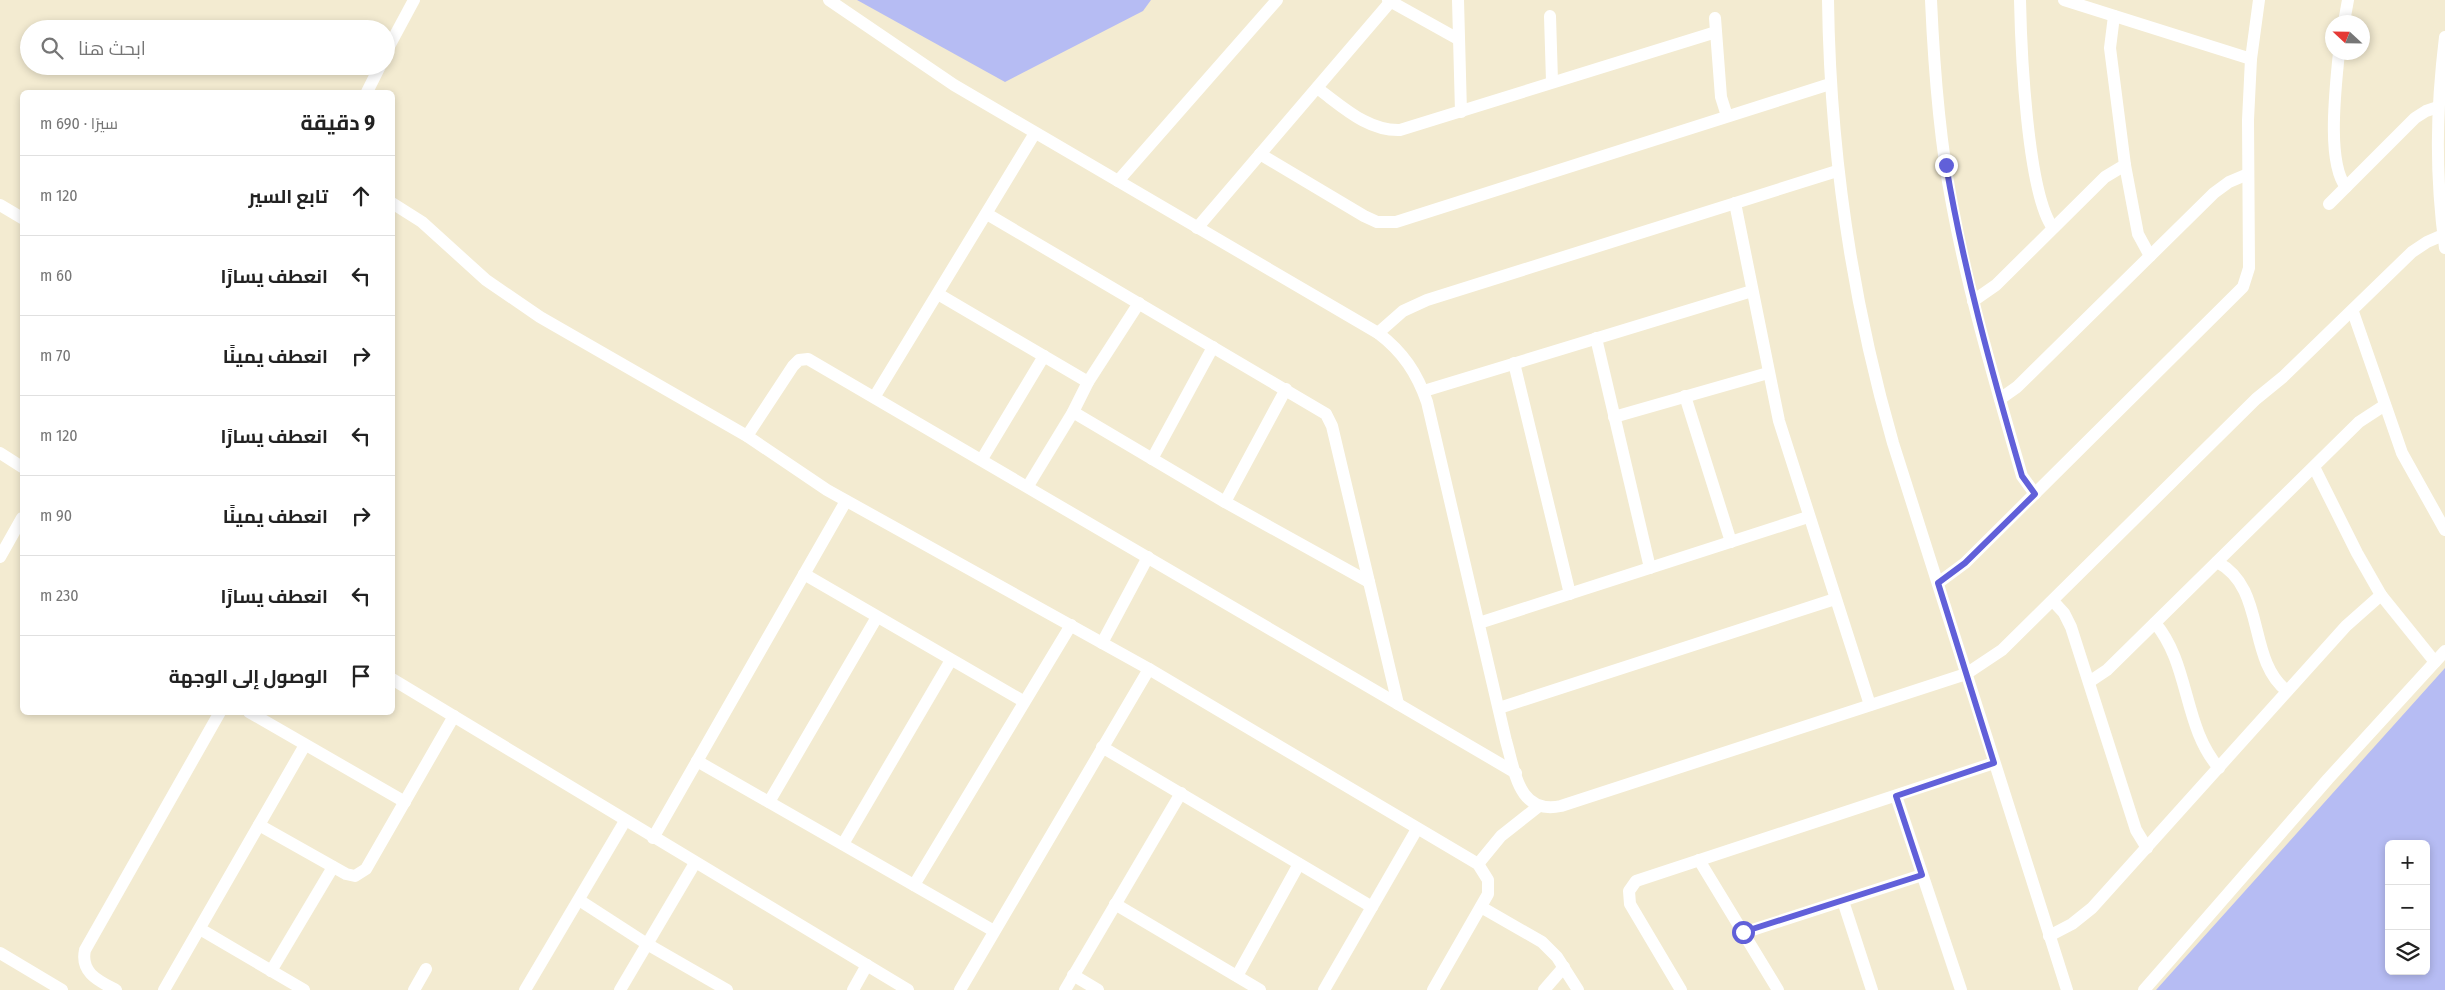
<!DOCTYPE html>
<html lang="ar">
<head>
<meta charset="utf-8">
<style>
	body { margin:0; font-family:"Fira Sans Condensed",Cairo,sans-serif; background:#f2f2f2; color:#222; direction:rtl }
	.controls { position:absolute; right:15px; bottom:15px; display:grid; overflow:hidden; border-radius:8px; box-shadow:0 2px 8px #0003 }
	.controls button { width:45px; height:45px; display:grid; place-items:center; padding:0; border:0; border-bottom:1px solid #e0e0e0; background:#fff; color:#222; font:25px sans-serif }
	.compass { position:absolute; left:2325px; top:15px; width:45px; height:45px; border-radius:50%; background:#fff; box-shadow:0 2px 8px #0003; rotate:292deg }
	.stop { position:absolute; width:15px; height:15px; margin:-11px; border:4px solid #6160d9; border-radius:50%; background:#fff }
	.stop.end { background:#6160d9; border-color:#fff; box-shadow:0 1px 5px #0008 }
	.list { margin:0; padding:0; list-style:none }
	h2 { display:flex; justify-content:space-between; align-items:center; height:65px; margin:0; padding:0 20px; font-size:21px }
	h2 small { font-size:16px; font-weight:400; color:#767676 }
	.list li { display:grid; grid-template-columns:32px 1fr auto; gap:15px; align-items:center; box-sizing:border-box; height:80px; padding:0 20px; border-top:1px solid #e0e0e0 }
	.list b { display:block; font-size:19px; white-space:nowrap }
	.list em { font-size:16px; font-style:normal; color:#767676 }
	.icon { flex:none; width:28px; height:28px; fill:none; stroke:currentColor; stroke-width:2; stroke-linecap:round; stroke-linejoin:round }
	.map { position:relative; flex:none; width:2445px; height:990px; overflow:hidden; direction:ltr }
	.search { position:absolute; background:#fff; box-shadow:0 2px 8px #0003; left:20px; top:20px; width:375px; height:55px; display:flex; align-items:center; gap:12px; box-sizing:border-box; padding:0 18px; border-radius:28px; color:#767676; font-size:19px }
	.panel { position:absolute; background:#fff; box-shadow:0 2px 8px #0003; left:20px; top:90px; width:375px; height:625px; border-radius:8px; direction:rtl }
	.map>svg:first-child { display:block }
	.green { fill:#b6bcf3; fill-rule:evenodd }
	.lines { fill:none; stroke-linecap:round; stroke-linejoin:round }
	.minor { stroke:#fff; stroke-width:12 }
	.route { stroke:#6160d9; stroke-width:6 }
</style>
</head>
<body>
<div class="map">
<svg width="2445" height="990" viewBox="0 0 2445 990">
	<rect width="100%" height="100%" fill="#f3ebd1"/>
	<g class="green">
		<path d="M857 0H1151L1143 11 1005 82Z"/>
		<path d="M2445 668V990H2156ZM2389 844H2426V971H2389Z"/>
	</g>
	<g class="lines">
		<g class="minor">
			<path d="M829 0 954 85 1378 333C1403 352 1417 373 1427 402L1506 741C1515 771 1518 815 1561 806L1966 674 2002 650 2256 399 2283 377 2412 252 2427 242 2443 235"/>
			<path d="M1388 0 1458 39"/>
			<path d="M1458 0 1461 112"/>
			<path d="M1828 0C1830 151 1851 297 1893 443L2067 990"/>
			<path d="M1931 0C1934 68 1939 137 1952 204 1969 296 1996 386 2022 476L2035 494"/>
			<path d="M2020 0C2021 48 2027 193 2053 228"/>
			<path d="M2064 0 2251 59"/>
			<path d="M1550 16 1552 81"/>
			<path d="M2114 16 2110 48 2125 165 2138 234 2150 256"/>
			<path d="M1715 18 1721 97 1727 116"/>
			<path d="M2344 22 2348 0"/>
			<path d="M2445 37C2436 111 2435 174 2445 248"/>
			<path d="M386 52 414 0"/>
			<path d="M2339 52C2336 85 2326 162 2346 187"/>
			<path d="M1317 88C1342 106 1367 131 1400 130L1716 32"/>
			<path d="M367 92 380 66"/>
			<path d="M1260 154 1364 216 1377 222H1396L1830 84"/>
			<path d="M1118 181 1277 0"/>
			<path d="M392 203 422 222 486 280 540 317 747 436 827 490 1149 669 1478 864 1488 880V894L1433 990"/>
			<path d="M1735 203 1779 421 1870 705"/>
			<path d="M2329 204 2415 118 2426 111 2438 107"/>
			<path d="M0 205 22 218"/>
			<path d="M987 214 1326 414 1332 426 1398 704"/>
			<path d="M1197 228 1391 1"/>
			<path d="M938 294 1088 382"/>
			<path d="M1973 301 1996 285 2105 177 2125 165"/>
			<path d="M2353 312 2402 453 2445 530"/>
			<path d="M1378 333 1403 311 1427 300 1837 171"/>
			<path d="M1596 338 1650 568"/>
			<path d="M1514 363 1570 594"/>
			<path d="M1424 391 1752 291"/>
			<path d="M875 396 1035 133"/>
			<path d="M1685 396 1731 542"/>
			<path d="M2000 399 2017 387 2214 193 2229 182 2248 174"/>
			<path d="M1073 412 1225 502 1369 582"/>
			<path d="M1614 417 1768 373"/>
			<path d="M747 436 793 366 799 360 808 359 1516 773"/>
			<path d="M0 453 22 467"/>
			<path d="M982 459 1044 356"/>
			<path d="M1152 459 1213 347"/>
			<path d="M2314 467 2357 553 2381 595 2435 662"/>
			<path d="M1028 486 1073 412 1088 382 1139 303"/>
			<path d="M1225 502 1286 389"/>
			<path d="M0 557 22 518"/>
			<path d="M2217 562C2267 588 2246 659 2287 691"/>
			<path d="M804 574 1023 701"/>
			<path d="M1938 583 1965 563 2243 287 2249 268 2248 120 2251 59 2259 0"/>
			<path d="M2053 601 2064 613 2071 627 2136 830 2147 848"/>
			<path d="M1479 623 1808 517"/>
			<path d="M2155 623C2190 664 2183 727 2219 768"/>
			<path d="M1102 643 1148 557"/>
			<path d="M392 679 908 990"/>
			<path d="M2089 682 2107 670 2359 422 2385 405"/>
			<path d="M1499 708 1835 599"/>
			<path d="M249 712 405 802"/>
			<path d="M1102 747 1372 907"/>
			<path d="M697 761 994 931"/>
			<path d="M1896 796 1961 990"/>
			<path d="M769 802 877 617"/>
			<path d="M259 825 346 874 355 876 366 869 454 716"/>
			<path d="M653 838 846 501"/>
			<path d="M843 844 951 660"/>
			<path d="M1699 860 1778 990"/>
			<path d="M1478 864 1501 836 1539 806"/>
			<path d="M914 885 1071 625"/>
			<path d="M579 900 647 944 727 990"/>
			<path d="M1843 901 1872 990"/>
			<path d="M1115 904 1260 990"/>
			<path d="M1481 907 1542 942 1557 957 1578 990"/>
			<path d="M200 929 304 990"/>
			<path d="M1743 933 1922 875"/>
			<path d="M2049 936 2072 924 2092 908 2346 626 2381 595"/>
			<path d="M0 953 62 990"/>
			<path d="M271 971 333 867"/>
			<path d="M1073 975 1098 990"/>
			<path d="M1237 976 1299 864"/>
			<path d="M116 990C99 981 80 973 85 950L220 712"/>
			<path d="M164 990 305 745"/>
			<path d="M414 990 426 969"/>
			<path d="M525 990 625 821"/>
			<path d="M620 990 695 863"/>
			<path d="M853 990 867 965"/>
			<path d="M960 990 1149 669"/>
			<path d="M1065 990 1181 793"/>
			<path d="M1324 990 1417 829"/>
			<path d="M1544 990 1564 967"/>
			<path d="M1681 990 1630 904 1629 891 1636 881 1994 763"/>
			<path d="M2144 990 2328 779 2445 651"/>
		</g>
	</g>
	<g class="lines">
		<path class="route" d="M1743 932 1922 875 1896 796 1994 763 1938 583 1965 563 2035 494 2022 476C1992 373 1964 271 1946 165"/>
	</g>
</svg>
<div class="controls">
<button>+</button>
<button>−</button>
<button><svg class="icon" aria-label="layers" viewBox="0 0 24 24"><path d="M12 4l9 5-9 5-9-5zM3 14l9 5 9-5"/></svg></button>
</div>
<svg class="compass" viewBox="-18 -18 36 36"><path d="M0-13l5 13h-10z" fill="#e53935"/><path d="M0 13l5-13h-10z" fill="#767676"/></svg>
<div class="stop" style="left:1743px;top:932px"></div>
<div class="stop end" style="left:1946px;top:165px"></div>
<div class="search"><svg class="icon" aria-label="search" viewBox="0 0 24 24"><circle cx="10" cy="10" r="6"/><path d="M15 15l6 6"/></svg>ابحث هنا</div>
<section class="panel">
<h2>9 دقيقة<small>سيرًا · 690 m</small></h2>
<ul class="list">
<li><svg class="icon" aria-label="ahead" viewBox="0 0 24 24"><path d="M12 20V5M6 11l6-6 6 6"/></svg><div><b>تابع السير</b></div><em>120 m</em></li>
<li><svg class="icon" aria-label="left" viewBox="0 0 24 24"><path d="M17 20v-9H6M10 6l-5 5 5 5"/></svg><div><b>انعطف يسارًا</b></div><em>60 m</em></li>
<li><svg class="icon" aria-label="right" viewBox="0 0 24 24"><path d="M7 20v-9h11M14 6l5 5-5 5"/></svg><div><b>انعطف يمينًا</b></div><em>70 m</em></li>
<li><svg class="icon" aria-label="left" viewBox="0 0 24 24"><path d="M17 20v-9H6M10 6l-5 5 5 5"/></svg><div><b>انعطف يسارًا</b></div><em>120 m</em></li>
<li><svg class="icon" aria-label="right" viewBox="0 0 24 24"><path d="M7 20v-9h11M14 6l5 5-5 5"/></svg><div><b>انعطف يمينًا</b></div><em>90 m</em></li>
<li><svg class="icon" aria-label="left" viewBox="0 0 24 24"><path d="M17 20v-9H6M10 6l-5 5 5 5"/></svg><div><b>انعطف يسارًا</b></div><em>230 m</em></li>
<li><svg class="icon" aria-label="arrive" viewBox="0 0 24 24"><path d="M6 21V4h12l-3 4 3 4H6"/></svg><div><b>الوصول إلى الوجهة</b></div></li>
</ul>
</section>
</div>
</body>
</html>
